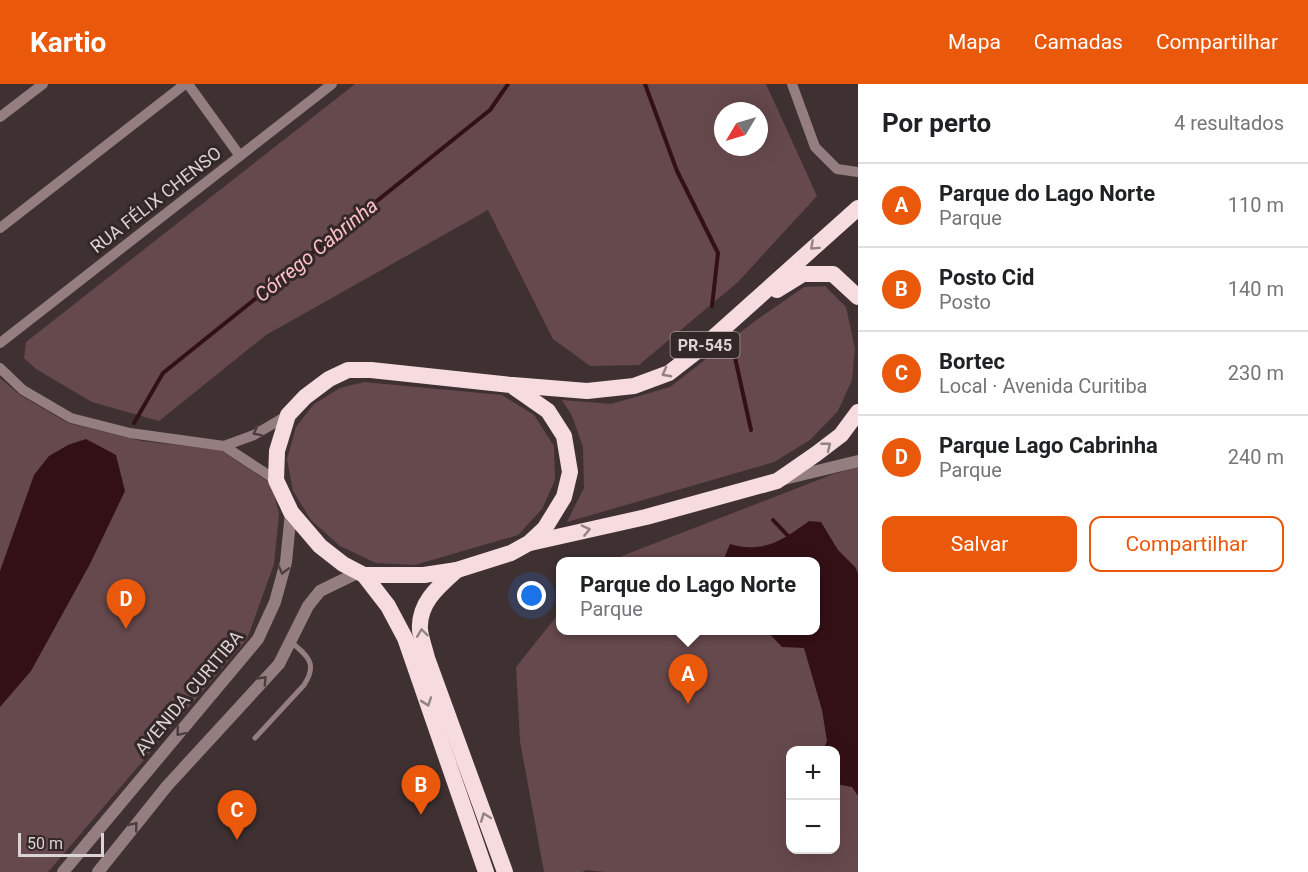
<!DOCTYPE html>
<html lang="pt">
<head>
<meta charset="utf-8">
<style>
	body { margin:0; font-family:Roboto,sans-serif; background:#f2f2f2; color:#202124 }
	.controls { position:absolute; right:18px; bottom:18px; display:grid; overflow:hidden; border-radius:12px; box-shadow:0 6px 24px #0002 }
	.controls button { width:54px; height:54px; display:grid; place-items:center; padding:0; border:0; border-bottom:2px solid #e0e0e0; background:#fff; color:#202124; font:30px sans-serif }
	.compass { position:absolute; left:714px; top:18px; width:54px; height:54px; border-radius:50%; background:#fff; box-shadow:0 6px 24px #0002; rotate:232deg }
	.scale { position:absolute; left:18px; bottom:15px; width:86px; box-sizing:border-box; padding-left:6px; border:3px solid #dcd3d4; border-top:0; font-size:16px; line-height:21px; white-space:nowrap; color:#dcd3d4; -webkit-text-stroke:4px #342728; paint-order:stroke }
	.you { position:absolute; left:532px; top:512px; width:21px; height:21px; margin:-15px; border:4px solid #fff; border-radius:50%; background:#1a73e8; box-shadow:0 0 0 9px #1a73e833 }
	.badge { display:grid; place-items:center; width:39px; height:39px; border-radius:50%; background:#ea580c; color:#fff; font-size:20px; font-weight:700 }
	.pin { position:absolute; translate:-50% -50px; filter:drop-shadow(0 2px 3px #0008) }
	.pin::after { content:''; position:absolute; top:32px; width:21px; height:18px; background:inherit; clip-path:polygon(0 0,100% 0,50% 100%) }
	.popup { position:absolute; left:556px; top:473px; width:264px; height:78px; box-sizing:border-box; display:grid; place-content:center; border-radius:12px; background:#fff; filter:drop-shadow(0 2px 4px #0005); font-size:20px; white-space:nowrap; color:#757577 }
	.popup b { font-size:22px; color:#202124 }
	.popup::after { content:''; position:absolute; left:50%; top:100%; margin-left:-12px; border:12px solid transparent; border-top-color:#fff }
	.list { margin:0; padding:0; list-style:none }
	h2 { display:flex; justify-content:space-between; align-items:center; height:78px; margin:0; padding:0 24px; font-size:26px }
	h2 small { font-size:20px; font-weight:400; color:#757577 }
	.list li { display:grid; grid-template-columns:39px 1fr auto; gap:18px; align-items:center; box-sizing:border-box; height:84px; padding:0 24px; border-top:2px solid #e0e0e0 }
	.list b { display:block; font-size:22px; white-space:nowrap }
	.list p { margin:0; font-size:20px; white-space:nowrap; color:#757577 }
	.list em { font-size:20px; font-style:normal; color:#757577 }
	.actions { display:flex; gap:12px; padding:18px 24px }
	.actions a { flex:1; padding:14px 0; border:2px solid #ea580c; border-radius:12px; text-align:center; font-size:21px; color:#ea580c }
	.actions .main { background:#ea580c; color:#fff }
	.map { position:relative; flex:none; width:858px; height:788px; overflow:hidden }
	header { display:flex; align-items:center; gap:36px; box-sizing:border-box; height:84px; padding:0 30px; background:#ea580c; color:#fff }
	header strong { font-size:28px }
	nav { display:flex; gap:33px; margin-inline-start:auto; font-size:21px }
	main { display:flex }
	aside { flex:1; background:#fff }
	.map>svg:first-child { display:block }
	.green { fill:#66494c; fill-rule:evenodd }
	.water { fill:#331015 }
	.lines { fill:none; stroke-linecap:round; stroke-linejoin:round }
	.stream { stroke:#331015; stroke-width:4 }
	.service { stroke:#947e80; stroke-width:5 }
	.minor { stroke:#947e80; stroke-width:10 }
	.tertiary { stroke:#947e80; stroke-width:12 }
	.trunk { stroke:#f6dcde; stroke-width:16 }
	.oneway { stroke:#958283 }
	.oneway2 { stroke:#4c3d3e }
	.labels { text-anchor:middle; stroke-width:6; stroke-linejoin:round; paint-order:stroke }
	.shield { fill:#342728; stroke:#aa9fa0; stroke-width:1.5 }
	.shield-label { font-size:16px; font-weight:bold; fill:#dcd3d4 }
	.street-label { font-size:18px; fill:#dcd3d4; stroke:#342728 }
	.water-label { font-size:20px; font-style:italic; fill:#fec1c6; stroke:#342728 }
</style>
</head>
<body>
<header>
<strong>Kartio</strong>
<nav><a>Mapa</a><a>Camadas</a><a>Compartilhar</a></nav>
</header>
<main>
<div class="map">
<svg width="858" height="788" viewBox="0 0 858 788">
	<rect width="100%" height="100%" fill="#3f3132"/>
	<g class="green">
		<path d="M355 0H766L817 112 738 198 639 281 590 282 553 255 488 126 266 251 159 337 92 318 36 285 24 274 26 258ZM723 27H759V63H723Z"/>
		<path d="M825 202 846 223 855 265 852 296 838 327 810 356 774 378 567 438 584 404 583 363 572 332 562 316 611 320 670 303 755 237 804 203Z"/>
		<path d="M0 294 20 311 68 339 142 357 220 366 272 400 279 430 274 480 247 555 48 788H0Z"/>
		<path d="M364 298 502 311 534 331 554 362 555 396 542 425 518 451 415 481 376 479 340 462 311 436 293 407 287 375 296 343 314 320 340 304Z"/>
		<path d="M858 383V788H606L586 786 582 788H544L520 657 516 583 560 528V546H816V478L609 477 831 391ZM790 666H836V766H790Z"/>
	</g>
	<g class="water">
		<path d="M86 355 116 371 125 407 90 480 31 587 0 623V487L34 391 49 372 68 361Z"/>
		<path d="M809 437 821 438 838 466 856 484 858 490V712L852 703 836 700V666H823L827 657 822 626 804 564 782 563 767 547 816 546V478L726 477 725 472 730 460C763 470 783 456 809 437Z"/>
	</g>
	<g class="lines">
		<g class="stream">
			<path d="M645 0 677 87 718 169 712 222"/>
			<path d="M734 269 751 346"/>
			<path d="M134 339 163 289 490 26 508 0"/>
			<path d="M773 436 790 454"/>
		</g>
		<path class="service" d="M255 654 304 601C318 580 308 572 291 558"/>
		<g class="minor">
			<path d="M188 0 240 72"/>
			<path d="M792 0 815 63 837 85 858 88"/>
			<path d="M0 33 43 0"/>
			<path d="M0 144 185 0"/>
			<path d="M0 259 332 0"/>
			<path d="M0 284 23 306 71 334 130 349 224 362 276 396"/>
			<path d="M224 362 254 351 288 331"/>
		</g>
		<g class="tertiary">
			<path d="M784 395 858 377"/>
			<path d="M63 788 258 555 275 518 286 478 291 428"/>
			<path d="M98 788 167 702 279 580 308 522 320 507 357 489"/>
		</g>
		<g class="trunk">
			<path d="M777 206 803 190H833L858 213"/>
			<path d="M348 286H371L511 301 548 327 564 352 570 388 564 413 545 444 529 459 511 469 457 486 424 491H364L343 480 320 462 291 428 276 396 277 367 288 331 305 313 329 295Z"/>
			<path d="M513 301 587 307 634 302 669 289 705 261 858 124"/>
			<path d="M530 459 646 433 777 397 816 370 841 351 858 328"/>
			<path d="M457 486C439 502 418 519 420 546 421 555 425 565 427 574L505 788"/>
			<path d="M364 491 388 522 405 554 486 788"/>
		</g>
	</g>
	<defs><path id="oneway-chevron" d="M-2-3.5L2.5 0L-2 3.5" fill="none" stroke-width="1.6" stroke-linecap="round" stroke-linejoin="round" transform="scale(1.5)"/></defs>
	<g class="oneway">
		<use href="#oneway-chevron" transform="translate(814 162) rotate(138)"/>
		<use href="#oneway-chevron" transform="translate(666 289) rotate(152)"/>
		<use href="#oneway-chevron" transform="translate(827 362) rotate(-39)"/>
		<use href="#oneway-chevron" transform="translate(586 446) rotate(-13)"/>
		<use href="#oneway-chevron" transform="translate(422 549) rotate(-97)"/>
		<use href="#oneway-chevron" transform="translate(427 618) rotate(71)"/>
		<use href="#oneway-chevron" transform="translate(485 733) rotate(-110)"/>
	</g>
	<g class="oneway2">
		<use href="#oneway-chevron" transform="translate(257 348) rotate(153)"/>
		<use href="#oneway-chevron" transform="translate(283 486) rotate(104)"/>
		<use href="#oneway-chevron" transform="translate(263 596) rotate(-46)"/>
		<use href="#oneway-chevron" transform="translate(180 648) rotate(130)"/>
		<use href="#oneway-chevron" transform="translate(134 742) rotate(-51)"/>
	</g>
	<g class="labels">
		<rect class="shield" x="670.5" y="248" width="69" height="26" rx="4.5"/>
		<g class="shield-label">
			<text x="705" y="267">PR-545</text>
		</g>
		<g class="street-label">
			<text transform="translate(156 116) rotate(-38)" y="6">RUA FÉLIX CHENSO</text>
			<text transform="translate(189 609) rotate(-50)" y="6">AVENIDA CURITIBA</text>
		</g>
		<g class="water-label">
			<text transform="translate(316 166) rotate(-39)" y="7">Córrego Cabrinha</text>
		</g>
	</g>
</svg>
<div class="controls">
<button>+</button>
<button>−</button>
</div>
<svg class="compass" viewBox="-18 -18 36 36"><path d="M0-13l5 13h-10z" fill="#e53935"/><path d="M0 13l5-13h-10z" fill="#757577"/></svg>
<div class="scale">50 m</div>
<div class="you"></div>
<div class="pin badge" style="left:688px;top:620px">A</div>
<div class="popup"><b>Parque do Lago Norte</b>Parque</div>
<div class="pin badge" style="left:421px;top:731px">B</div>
<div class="pin badge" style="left:237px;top:756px">C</div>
<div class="pin badge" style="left:126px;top:545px">D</div>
</div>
<aside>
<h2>Por perto<small>4 resultados</small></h2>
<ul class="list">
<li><span class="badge">A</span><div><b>Parque do Lago Norte</b><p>Parque</p></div><em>110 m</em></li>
<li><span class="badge">B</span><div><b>Posto Cid</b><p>Posto</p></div><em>140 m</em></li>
<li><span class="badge">C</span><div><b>Bortec</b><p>Local · Avenida Curitiba</p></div><em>230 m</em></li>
<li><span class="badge">D</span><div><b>Parque Lago Cabrinha</b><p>Parque</p></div><em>240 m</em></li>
</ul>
<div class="actions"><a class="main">Salvar</a><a>Compartilhar</a></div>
</aside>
</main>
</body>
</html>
